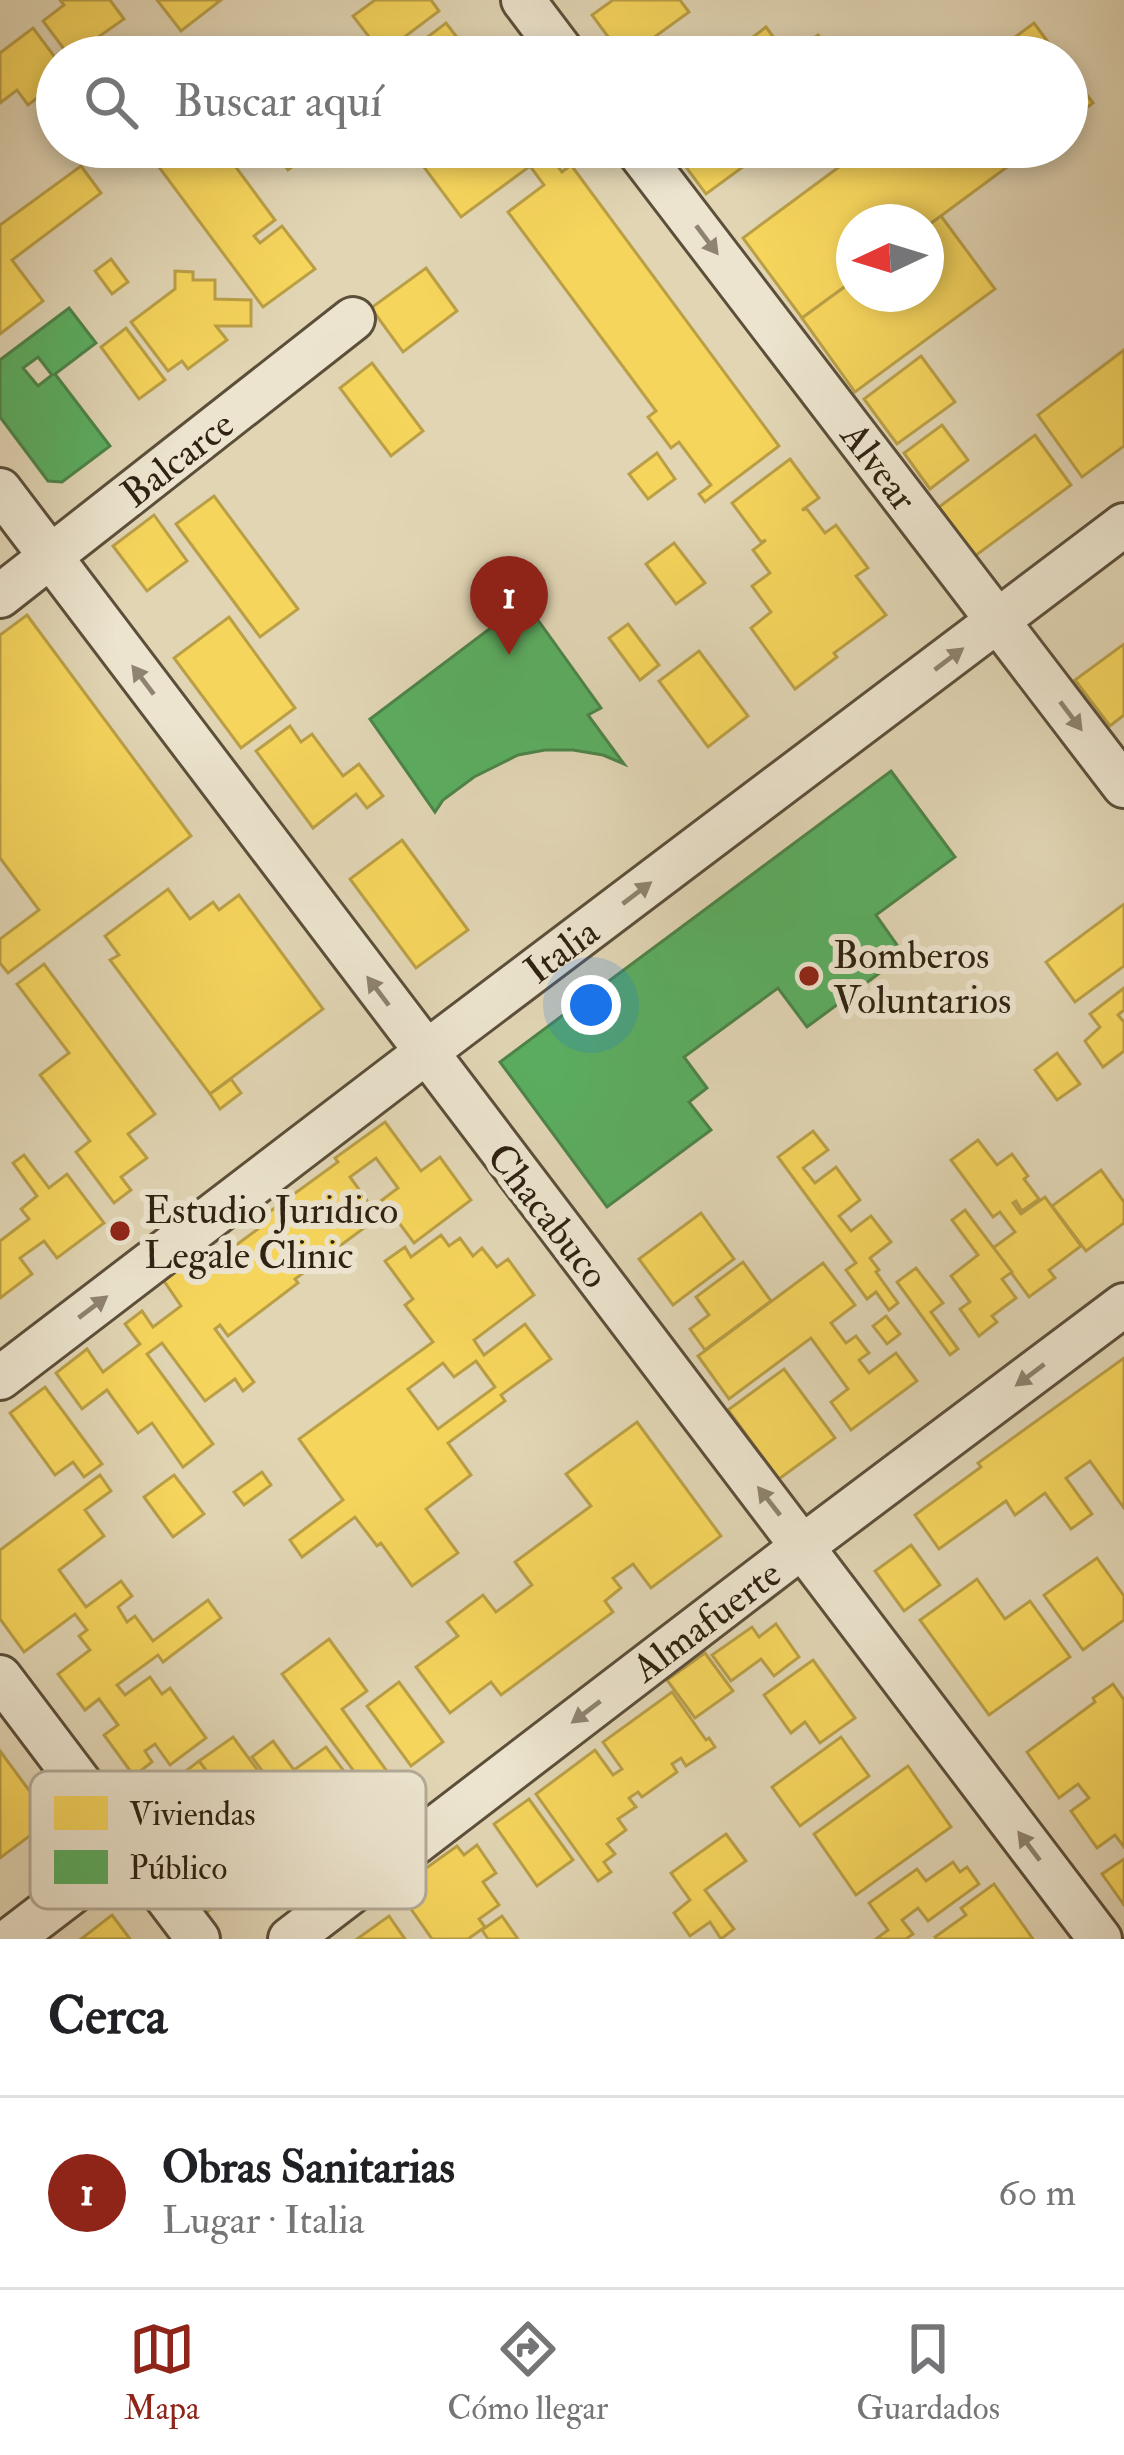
<!DOCTYPE html>
<html lang="es">
<head>
<meta charset="utf-8">
<style>
	body { margin:0; font-family:"IM FELL Double Pica",serif; background:#f2f2f2; color:#202124 }
	.compass { position:absolute; left:836px; top:204px; width:108px; height:108px; border-radius:50%; background:#fff; box-shadow:0 6px 18px #0003; rotate:266deg }
	.you { position:absolute; left:591px; top:1005px; width:42px; height:42px; margin:-30px; border:9px solid #fff; border-radius:50%; background:#1a73e8; box-shadow:0 0 0 18px #1a73e833 }
	.badge { display:grid; place-items:center; width:78px; height:78px; border-radius:50%; background:#8f2418; color:#fff; font-size:39px; font-weight:700 }
	.pin { position:absolute; translate:-50% -99px; filter:drop-shadow(0 3px 6px #0008) }
	.pin::after { content:''; position:absolute; top:63px; width:42px; height:36px; background:inherit; clip-path:polygon(0 0,100% 0,50% 100%) }
	.list { margin:0; padding:0; list-style:none }
	h2 { display:flex; justify-content:space-between; align-items:center; height:156px; margin:0; padding:0 48px; font-size:51px }
	h2 small { font-size:39px; font-weight:400; color:#757577 }
	.list li { display:grid; grid-template-columns:78px 1fr auto; gap:36px; align-items:center; box-sizing:border-box; height:192px; padding:0 48px; border-top:3px solid #e0e0e0 }
	.list b { display:block; font-size:45px; white-space:nowrap }
	.list p { margin:0; font-size:39px; white-space:nowrap; color:#757577 }
	.list em { font-size:39px; font-style:normal; color:#757577 }
	.icon { flex:none; width:66px; height:66px; fill:none; stroke:currentColor; stroke-width:2; stroke-linecap:round; stroke-linejoin:round }
	.map { position:relative; flex:none; width:1124px; height:1939px; overflow:hidden }
	.search { position:absolute; background:#fff; box-shadow:0 6px 18px #0003; left:36px; right:36px; top:36px; height:132px; display:flex; align-items:center; gap:30px; box-sizing:border-box; padding:0 42px; border-radius:66px; color:#757577; font-size:45px }
	.sheet { height:348px; background:#fff }
	nav { display:flex; justify-content:space-around; align-items:center; box-sizing:border-box; height:168px; border-top:3px solid #e0e0e0; background:#fff; font-size:33px; color:#757577 }
	nav a { display:grid; justify-items:center; gap:6px }
	nav .on { color:#8f2418 }
	.map>svg:first-child { display:block }
	.homes { fill:#f6d55c; stroke:#ba9f46; stroke-width:3; fill-rule:evenodd }
	.public { fill:#5aae61; stroke:#4d8449; stroke-width:3; fill-rule:evenodd }
	.lines { fill:none; stroke-linecap:round; stroke-linejoin:round }
	.minor-casing { stroke:#5c4f3a; stroke-width:48 }
	.minor { stroke:#ece4ce; stroke-width:42 }
	.oneway { fill:#8e8370 }
	.poi-dot { fill:#8f2418; stroke:#ece4ce; stroke-width:4.5 }
	.labels { text-anchor:middle; stroke-width:12; stroke-linejoin:round; paint-order:stroke }
	.street-label { font-size:39px; fill:#2f2212; stroke:#ece4ce }
	.poi-label { font-size:39px; fill:#2f2212; stroke:#ece4ce; text-anchor:start }
	.key { fill:#ece4ce; stroke:#b3aa96; stroke-width:3 }
	.key-label { font-size:33px; fill:#2f2212 }
</style>
</head>
<body>
<div class="map">
<svg width="1124" height="1939" viewBox="0 0 1124 1939">
	<rect width="100%" height="100%" fill="#e1d5b4"/>
	<filter id="stains"><feTurbulence type="fractalNoise" baseFrequency=".00167" numOctaves="4"/><feColorMatrix values="0 0 0 0 .2 0 0 0 0 .09 0 0 0 0 .02 0 0 0 .5 -.17"/></filter>
	<radialGradient id="worn" r=".72"><stop offset=".6" stop-color="#630" stop-opacity="0"/><stop offset="1" stop-color="#630" stop-opacity=".3"/></radialGradient>
	<g class="homes">
		<path d="M60 0H110L124 19 70 57 43 21 64 5Z"/>
		<path d="M157 0H221L181 31Z"/>
		<path d="M375 0H431L439 11 382 54 353 16Z"/>
		<path d="M613 0H680L689 12 627 57H623L592 15Z"/>
		<path d="M446 23 472 57H401Z"/>
		<path d="M1034 23 1059 57H988Z"/>
		<path d="M766 27 785 53 779 57H727Z"/>
		<path d="M33 28 57 60V83L28 105 17 90 0 103V53Z"/>
		<path d="M818 35 834 57H788Z"/>
		<path d="M1067 68 1093 103 1067 122Z"/>
		<path d="M144 147H221L275 220 254 236 260 243 282 226 315 269 263 307Z"/>
		<path d="M271 147H319L288 170Z"/>
		<path d="M409 147H538L544 155 547 153 562 172 571 165 779 446 705 502 699 494 711 485 679 442 671 448 648 417 656 411 508 212 544 185 530 166 461 217Z"/>
		<path d="M671 147H770L706 194Z"/>
		<path d="M866 147H1034L926 227V222H854V280L802 318 743 238Z"/>
		<path d="M81 166 101 193 12 260 43 301 0 334V225Z"/>
		<path d="M941 216 995 289 855 392 802 318 854 280V294H926V227Z"/>
		<path d="M111 259 128 282 112 294 95 271Z"/>
		<path d="M426 268 457 311 403 352 371 308Z"/>
		<path d="M175 271 193 272V280H215V299L251 300V326H216L227 340 188 369 182 361 168 371 131 322 175 289Z"/>
		<path d="M126 328 165 380 139 399 101 347Z"/>
		<path d="M1124 350V446L1082 477 1038 415Z"/>
		<path d="M921 356 955 402 897 444 864 399Z"/>
		<path d="M372 363 423 431 391 456 340 388Z"/>
		<path d="M942 425 968 460 930 489 904 453Z"/>
		<path d="M1035 435 1071 485 975 556 939 507Z"/>
		<path d="M657 453 675 479 648 499 629 474Z"/>
		<path d="M790 459 819 498 802 510 807 509 825 533 836 525 868 568 856 576 886 615 834 653 837 657 795 689 751 628 771 612 752 586 770 573 753 550 766 540 761 542 732 503Z"/>
		<path d="M214 496 298 609 260 637 176 524Z"/>
		<path d="M154 515 187 561 147 591 113 546Z"/>
		<path d="M674 543 705 583 676 604 646 564Z"/>
		<path d="M27 615 191 836 8 973 0 963V939L39 910 0 858V635Z"/>
		<path d="M229 617 295 708 241 748 174 658Z"/>
		<path d="M628 624 659 665 640 680 609 638Z"/>
		<path d="M1124 644V715L1110 726 1075 680Z"/>
		<path d="M699 651 748 716 708 747 659 681Z"/>
		<path d="M290 726 301 742 312 734 343 776 359 764 383 796 367 808 356 794 313 828 256 751Z"/>
		<path d="M402 840 468 930 416 968 350 879Z"/>
		<path d="M168 889 190 919 213 902 219 910 239 895 323 1009 210 1094 110 960 119 955 105 936Z"/>
		<path d="M1124 904V966L1075 1002 1046 962Z"/>
		<path d="M44 964 155 1114 128 1134 147 1158 121 1177 131 1190 114 1203 76 1152 90 1141 40 1075 69 1053 17 984Z"/>
		<path d="M1124 988V1010L1118 1015 1124 1022V1051L1103 1067 1085 1041 1100 1027 1090 1014Z"/>
		<path d="M1057 1053 1080 1084 1057 1100 1035 1070Z"/>
		<path d="M231 1079 241 1093 220 1109 210 1094Z"/>
		<path d="M385 1122 421 1171 440 1157 471 1200 414 1243 382 1200 398 1188 376 1158 350 1177 379 1217 295 1279 298 1283 228 1336 220 1325 215 1329 254 1382 243 1391 235 1379 205 1401 162 1343 147 1354 213 1444 183 1467 152 1423 138 1433 107 1390 82 1409 56 1373 87 1349 103 1372 140 1344 125 1324 142 1311 153 1327 181 1306 164 1281 184 1265 193 1277 258 1229 254 1223 338 1162 335 1158Z"/>
		<path d="M813 1131 828 1150 803 1168 815 1183 836 1167 860 1200 839 1216 851 1231 871 1216 891 1242 870 1258 879 1270 876 1272 898 1303 889 1310 876 1292 867 1299 846 1270 856 1263 778 1157Z"/>
		<path d="M978 1140 997 1165 1012 1154 1028 1176 1024 1179 1039 1199 1022 1211 1016 1201 1013 1203 1021 1214 1045 1197 1081 1246 1049 1270 1055 1278 1029 1297 993 1248 1015 1232 1000 1212 993 1217 951 1160Z"/>
		<path d="M24 1155 49 1188 67 1174 104 1223 57 1258 44 1241 20 1258 32 1274 0 1298V1241L29 1219 21 1209 37 1196 13 1163Z"/>
		<path d="M1101 1170 1124 1202V1223L1086 1251 1052 1206Z"/>
		<path d="M965 1210 1012 1272 1002 1279 1016 1298 992 1316 997 1322 979 1336 960 1309 970 1302 951 1276 978 1255 952 1220Z"/>
		<path d="M701 1213 734 1259 673 1305 639 1259Z"/>
		<path d="M441 1235 449 1246 460 1238 473 1256 482 1248 497 1267 508 1259 534 1295 474 1340 484 1355 525 1324 551 1359 501 1395 505 1401 448 1443 471 1475 426 1509 458 1553 412 1586 381 1543 377 1546 355 1517 302 1557 290 1540 343 1500 299 1439 433 1342 405 1305 413 1299 385 1261 405 1247 411 1257ZM476 1361 495 1387 438 1429 408 1389 443 1363 454 1377Z"/>
		<path d="M743 1262 771 1301 705 1350 690 1329 709 1315 696 1297Z"/>
		<path d="M823 1263 855 1305 831 1323 846 1343 856 1336 869 1353 859 1360 869 1373 896 1353 917 1381 851 1430 831 1402 848 1389 811 1338 729 1399 698 1356Z"/>
		<path d="M916 1268 943 1303 931 1312 958 1349 950 1355 897 1282Z"/>
		<path d="M886 1316 900 1334 887 1344 873 1326Z"/>
		<path d="M1124 1358V1508L1090 1461 1066 1478 1092 1514 1071 1529 1045 1493 1015 1515 1006 1501 939 1549 915 1515 981 1467 978 1463Z"/>
		<path d="M784 1369 835 1438 779 1479 728 1410Z"/>
		<path d="M45 1387 102 1464 84 1477 73 1462 55 1475 10 1413Z"/>
		<path d="M637 1422 721 1536 651 1588 633 1564 613 1578 621 1588 605 1601 613 1612 501 1695 491 1682 450 1713 416 1667 458 1636 447 1622 483 1595 496 1612 532 1585 515 1562 591 1506 566 1474Z"/>
		<path d="M262 1472 271 1485 244 1505 234 1492Z"/>
		<path d="M100 1475 111 1491 85 1510 104 1536 59 1570 86 1607 121 1581 132 1596 118 1607 127 1622 135 1616 153 1641 208 1600 221 1618 163 1662 158 1655 117 1685 125 1695 150 1677 162 1694 170 1688 206 1738 170 1765 155 1744 145 1751 152 1762 134 1776 104 1735 118 1725 99 1699 85 1710 58 1674 90 1650 79 1636 87 1630 75 1614 24 1652 0 1619V1550Z"/>
		<path d="M174 1475 204 1514 173 1537 144 1497Z"/>
		<path d="M911 1545 940 1585 904 1611 875 1571Z"/>
		<path d="M1097 1558 1124 1596V1620L1083 1650 1044 1595Z"/>
		<path d="M977 1579 1005 1619 1030 1601 1070 1657 989 1715 920 1620Z"/>
		<path d="M776 1624 799 1657 774 1676 761 1659 731 1681 712 1655 752 1627 759 1637Z"/>
		<path d="M329 1639 367 1691 342 1709 394 1781 373 1797 282 1674Z"/>
		<path d="M705 1653 733 1691 695 1718 667 1680Z"/>
		<path d="M813 1660 855 1718 820 1743 805 1722 791 1733 764 1695Z"/>
		<path d="M399 1682 443 1742 411 1766 367 1706Z"/>
		<path d="M1113 1684 1124 1700V1847L1115 1835 1097 1848 1071 1811 1089 1798 1078 1784 1059 1798 1027 1752 1095 1702 1093 1698Z"/>
		<path d="M672 1692 706 1740 709 1738 715 1747 686 1766 681 1758 672 1764 677 1772 642 1797 638 1792 629 1798 636 1807 618 1819 626 1830 607 1844 615 1854 604 1862 611 1872 598 1881 536 1794 595 1750 613 1775 622 1769 603 1742Z"/>
		<path d="M233 1737 307 1837 273 1862 199 1761Z"/>
		<path d="M841 1737 869 1776 800 1826 772 1787Z"/>
		<path d="M273 1741 294 1770 326 1747 355 1786 314 1817 321 1826 310 1835 252 1757Z"/>
		<path d="M0 1751 51 1820 0 1858Z"/>
		<path d="M199 1761 229 1801 176 1840 147 1800Z"/>
		<path d="M908 1766 951 1827 856 1895 814 1834Z"/>
		<path d="M529 1799 573 1860 537 1886 494 1824Z"/>
		<path d="M726 1834 746 1861 705 1890 734 1929 721 1939 710 1922 690 1936 674 1913 690 1900 671 1873Z"/>
		<path d="M477 1845 496 1873 483 1882 499 1905 479 1919 485 1927 468 1939H432L397 1889 457 1846 464 1855Z"/>
		<path d="M254 1850 267 1867 202 1916 172 1874 193 1858 200 1867 220 1852 231 1867Z"/>
		<path d="M1124 1859V1905L1102 1874Z"/>
		<path d="M953 1862 960 1872 967 1867 979 1884 928 1921 918 1908 902 1920 913 1934 906 1939H876L888 1930 869 1903 917 1869 926 1881Z"/>
		<path d="M994 1884 1033 1939H936L935 1937 966 1915 961 1908Z"/>
		<path d="M112 1915 130 1939H81Z"/>
		<path d="M389 1916 405 1939H357Z"/>
		<path d="M502 1916 518 1939H488L482 1930Z"/>
	</g>
	<g class="public">
		<path d="M69 308 96 343 55 374 110 446 62 482 48 481 0 417V360ZM38 357 52 375 38 386 23 368Z"/>
		<path d="M525 602 601 708 588 715 624 764 603 755 573 750H545L518 755 474 777 443 800 435 812 370 719Z"/>
		<path d="M891 771 955 857 876 915 904 955 807 1027 778 988 684 1057 707 1088 689 1102 711 1130 607 1207 500 1062Z"/>
	</g>
	<g class="lines">
		<g class="minor-casing">
			<g id="minor">
				<path d="M523 0 566 57"/>
				<path d="M635 147 1124 786"/>
				<path d="M0 490 1100 1939"/>
				<path d="M0 596 353 319"/>
				<path d="M0 1378 425 1053 1124 525"/>
				<path d="M0 1677 198 1939"/>
				<path d="M11 1939 130 1848"/>
				<path d="M290 1939 803 1546 1124 1305"/>
			</g>
		</g>
		<use href="#minor" class="minor"/>
	</g>
	<defs><path id="oneway-solid" d="M-6-.8H1V-3.2L6.5 0L1 3.2V.8H-6Z" transform="scale(3)"/></defs>
	<g class="oneway">
		<use href="#oneway-solid" transform="translate(707 240) rotate(53)"/>
		<use href="#oneway-solid" transform="translate(949 659) rotate(-37)"/>
		<use href="#oneway-solid" transform="translate(143 680) rotate(-127)"/>
		<use href="#oneway-solid" transform="translate(1071 716) rotate(53)"/>
		<use href="#oneway-solid" transform="translate(637 893) rotate(-37)"/>
		<use href="#oneway-solid" transform="translate(378 991) rotate(-127)"/>
		<use href="#oneway-solid" transform="translate(93 1307) rotate(-37)"/>
		<use href="#oneway-solid" transform="translate(1030 1375) rotate(143)"/>
		<use href="#oneway-solid" transform="translate(769 1501) rotate(-128)"/>
		<use href="#oneway-solid" transform="translate(586 1712) rotate(143)"/>
		<use href="#oneway-solid" transform="translate(1029 1846) rotate(-127)"/>
	</g>
	<g class="poi-dot">
		<circle cx="809" cy="976" r="12"/>
		<circle cx="120" cy="1231" r="12"/>
	</g>
	<g class="labels">
		<g class="street-label">
			<text transform="translate(177 458) rotate(-38)" y="14">Balcarce</text>
			<text transform="translate(880 466) rotate(53)" y="14">Alvear</text>
			<text transform="translate(561 950) rotate(-37)" y="14">Italia</text>
			<text transform="translate(549 1215) rotate(52)" y="14">Chacabuco</text>
			<text transform="translate(706 1620) rotate(-37)" y="14">Almafuerte</text>
		</g>
		<g class="poi-label">
			<text x="833" y="968">Bomberos<tspan x="833" dy="45">Voluntarios</tspan></text>
			<text x="144" y="1223">Estudio Juridico<tspan x="144" dy="45">Legale Clinic</tspan></text>
		</g>
	</g>
	<rect x="30" y="1771" width="396" height="138" rx="18" class="key"/>
	<rect x="54" y="1796" width="54" height="34" fill="#f6d55c"/>
	<rect x="54" y="1850" width="54" height="34" fill="#5aae61"/>
	<g class="key-label">
		<text x="129" y="1825">Viviendas</text>
		<text x="129" y="1879">Público</text>
	</g>
	<rect width="100%" height="100%" filter="url(#stains)"/>
	<rect width="100%" height="100%" fill="url(#worn)"/>
</svg>
<svg class="compass" viewBox="-18 -18 36 36"><path d="M0-13l5 13h-10z" fill="#e53935"/><path d="M0 13l5-13h-10z" fill="#757577"/></svg>
<div class="you"></div>
<div class="pin badge" style="left:509px;top:655px">1</div>
<div class="search"><svg class="icon" aria-label="search" viewBox="0 0 24 24"><circle cx="10" cy="10" r="6"/><path d="M15 15l6 6"/></svg>Buscar aquí</div>
</div>
<section class="sheet">
<h2>Cerca<small></small></h2>
<ul class="list">
<li><span class="badge">1</span><div><b>Obras Sanitarias</b><p>Lugar · Italia</p></div><em>60 m</em></li>
</ul>
</section>
<nav>
<a class="on"><svg class="icon" aria-label="map" viewBox="0 0 24 24"><path d="M3 6l6-2 6 2 6-2v14l-6 2-6-2-6 2zM9 4v14M15 6v14"/></svg>Mapa</a>
<a><svg class="icon" aria-label="directions" viewBox="0 0 24 24"><path d="M12 3l9 9-9 9-9-9zM9 14v-3h6M13 9l2 2-2 2"/></svg>Cómo llegar</a>
<a><svg class="icon" aria-label="saved" viewBox="0 0 24 24"><path d="M7 4h10v16l-5-4-5 4z"/></svg>Guardados</a>
</nav>
</body>
</html>
